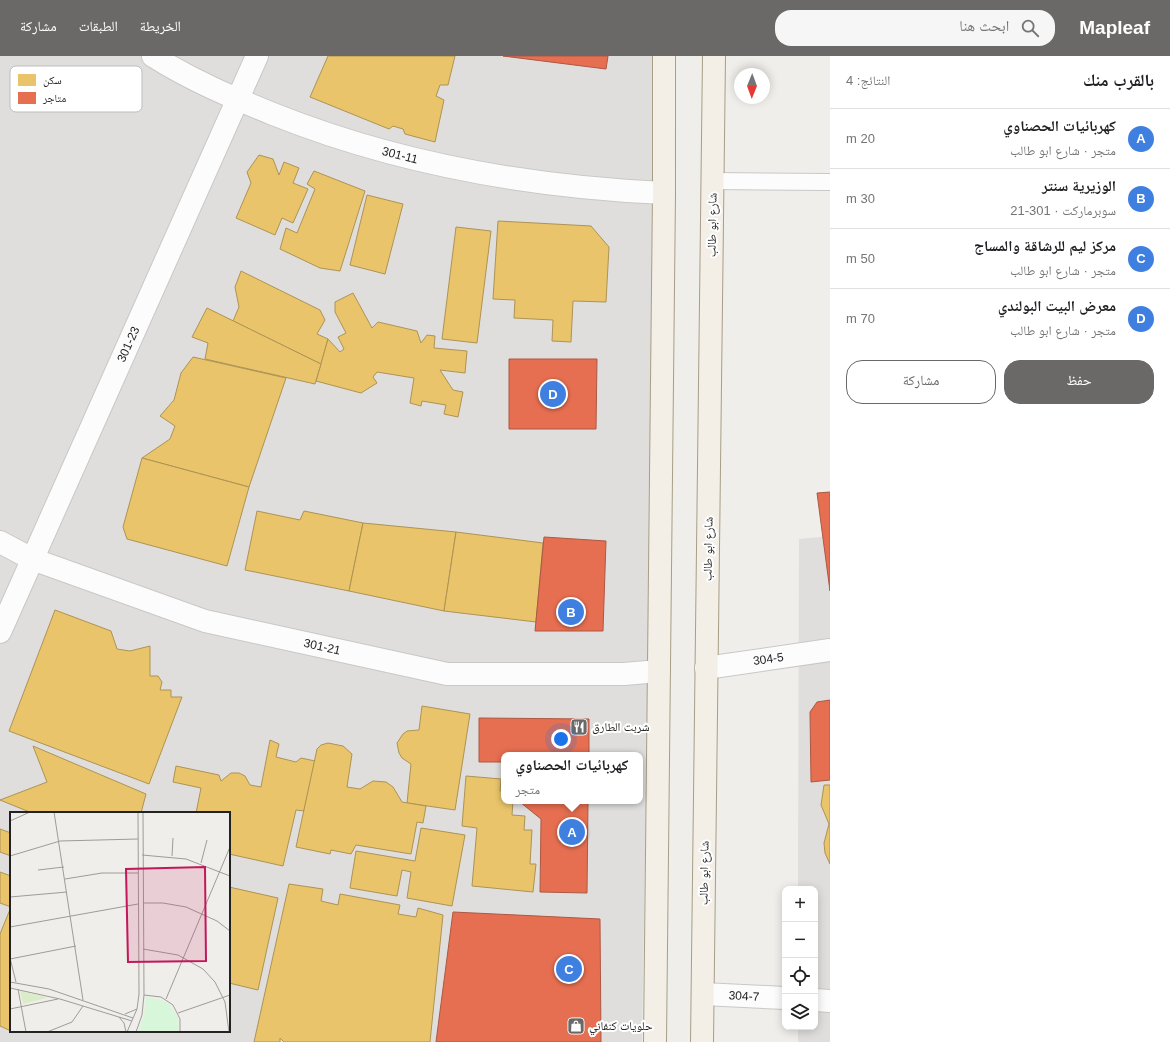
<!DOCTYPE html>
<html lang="ar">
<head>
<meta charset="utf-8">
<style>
	body { margin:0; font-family:Arial,"Noto Naskh Arabic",sans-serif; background:#f6f6f6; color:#202124; direction:rtl }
	.controls { position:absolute; right:12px; bottom:12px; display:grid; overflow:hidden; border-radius:8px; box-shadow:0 2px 10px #0003 }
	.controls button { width:36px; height:36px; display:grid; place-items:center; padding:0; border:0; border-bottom:1px solid #e0e0e0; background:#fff; color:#202124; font:20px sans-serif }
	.compass { position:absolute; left:734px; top:12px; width:36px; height:36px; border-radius:50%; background:#fff; box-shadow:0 2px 10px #0003; rotate:181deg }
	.you { position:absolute; left:561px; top:683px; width:14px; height:14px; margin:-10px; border:3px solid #fff; border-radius:50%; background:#1a73e8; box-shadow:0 0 0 6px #1a73e833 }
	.badge { display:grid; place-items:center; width:26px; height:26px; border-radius:50%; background:#6a6968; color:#fff; font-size:13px; font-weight:700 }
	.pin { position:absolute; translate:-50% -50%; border:2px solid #fff; box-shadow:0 1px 4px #0006 }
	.popup { position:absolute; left:501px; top:696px; width:142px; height:52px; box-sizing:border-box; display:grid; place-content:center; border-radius:8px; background:#fff; filter:drop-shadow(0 1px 3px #0005); font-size:13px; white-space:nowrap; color:#757577 }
	.popup b { font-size:15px; color:#202124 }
	.popup::after { content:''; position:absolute; left:50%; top:100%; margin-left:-8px; border:8px solid transparent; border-top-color:#fff }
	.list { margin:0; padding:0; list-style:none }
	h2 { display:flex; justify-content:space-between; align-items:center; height:52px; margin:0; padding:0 16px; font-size:17px }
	h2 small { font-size:13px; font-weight:400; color:#757577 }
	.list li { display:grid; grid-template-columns:26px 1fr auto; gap:12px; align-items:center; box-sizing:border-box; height:60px; padding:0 16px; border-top:1px solid #e0e0e0 }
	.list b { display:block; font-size:15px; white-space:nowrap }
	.list p { margin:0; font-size:13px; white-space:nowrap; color:#757577 }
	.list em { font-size:13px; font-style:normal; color:#757577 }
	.actions { display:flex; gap:8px; padding:12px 16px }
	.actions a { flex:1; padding:9px 0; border:1px solid #6a6968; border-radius:16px; text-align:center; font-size:14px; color:#6a6968 }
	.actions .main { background:#6a6968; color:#fff }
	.icon { flex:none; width:22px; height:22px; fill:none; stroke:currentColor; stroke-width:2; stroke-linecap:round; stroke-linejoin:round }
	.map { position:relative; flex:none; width:830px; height:986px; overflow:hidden; direction:ltr }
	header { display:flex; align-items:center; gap:24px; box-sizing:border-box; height:56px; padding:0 20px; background:#6a6968; color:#fff }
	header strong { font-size:19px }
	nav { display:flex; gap:22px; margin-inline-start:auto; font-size:14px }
	.search { width:280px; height:36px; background:#f6f6f6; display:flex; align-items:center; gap:10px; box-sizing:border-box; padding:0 14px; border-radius:16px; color:#757577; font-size:15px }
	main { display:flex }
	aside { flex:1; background:#fff }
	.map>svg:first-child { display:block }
	.residential { fill:#dfdedc; fill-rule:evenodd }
	.homes { fill:#e9c46a; stroke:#ad9354 }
	.shops { fill:#e76f51; stroke:#ac5843 }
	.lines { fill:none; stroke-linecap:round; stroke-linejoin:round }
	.lane-casing { stroke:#c9c8c6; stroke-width:18 }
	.street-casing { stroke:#c9c8c6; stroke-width:24 }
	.primary-casing { stroke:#a79e86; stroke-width:24 }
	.lane { stroke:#fdfcfc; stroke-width:16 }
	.street { stroke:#fdfcfc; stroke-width:22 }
	.primary { stroke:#f3eee6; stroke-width:22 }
	.labels { text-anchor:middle; stroke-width:4; stroke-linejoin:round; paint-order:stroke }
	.street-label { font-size:12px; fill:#222; stroke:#fff }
	.poi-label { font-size:12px; fill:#222; stroke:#fff; text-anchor:start }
	.inset-road { fill:none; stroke:#9e9c9a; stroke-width:1 }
	.view { fill:#c2185b; fill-opacity:0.15; stroke:#c2185b; stroke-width:2 }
	.inset-edge { fill:none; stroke:#222; stroke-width:2 }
	.key { fill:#fff; stroke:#bdbdbd; stroke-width:1 }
	.key-label { font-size:11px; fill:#222 }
</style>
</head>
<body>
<header>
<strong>Mapleaf</strong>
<div class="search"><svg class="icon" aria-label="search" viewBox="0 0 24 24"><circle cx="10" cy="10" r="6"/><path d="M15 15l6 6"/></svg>ابحث هنا</div>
<nav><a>الخريطة</a><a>الطبقات</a><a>مشاركة</a></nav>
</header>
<main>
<aside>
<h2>بالقرب منك<small>النتائج: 4</small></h2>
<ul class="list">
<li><span class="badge" style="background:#3f7fe0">A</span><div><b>كهربائيات الحصناوي</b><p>متجر · شارع ابو طالب</p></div><em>20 m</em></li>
<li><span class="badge" style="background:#3f7fe0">B</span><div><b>الوزيرية سنتر</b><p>سوبرماركت · 301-21</p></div><em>30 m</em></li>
<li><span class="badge" style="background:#3f7fe0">C</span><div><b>مركز ليم للرشاقة والمساج</b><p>متجر · شارع ابو طالب</p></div><em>50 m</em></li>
<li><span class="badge" style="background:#3f7fe0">D</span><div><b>معرض البيت البولندي</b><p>متجر · شارع ابو طالب</p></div><em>70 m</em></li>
</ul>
<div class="actions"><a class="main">حفظ</a><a>مشاركة</a></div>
</aside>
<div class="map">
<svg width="830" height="986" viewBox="0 0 830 986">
	<rect width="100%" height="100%" fill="#f0eeea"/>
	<g class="residential">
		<path d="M0 0H658L642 986H0ZM504 699H640V745H504ZM11 757H229V975H11Z"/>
		<path d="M830 480V986H798V971H815V833H798L799 483Z"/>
	</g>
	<g class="homes">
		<path d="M328 0H455L448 29H440L436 40 444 44 435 86 405 78 403 73 393 70 389 73 310 41Z"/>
		<path d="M259 99 273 103 279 119 284 106 299 112 293 127 308 133 293 167 282 162 275 179 236 162 251 127 247 116Z"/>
		<path d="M314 115 365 135 340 215 320 212 280 193 286 172 297 177 315 133 307 128Z"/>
		<path d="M367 139 403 148 385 218 350 209Z"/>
		<path d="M498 165 591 170 609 191 606 246 573 245 571 286 552 285 553 264 514 262 515 244 493 243Z"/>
		<path d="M456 171 491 175 477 287 442 283Z"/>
		<path d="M241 215 320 254 325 264 317 278 328 283 321 308 233 265 239 251 235 231Z"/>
		<path d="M353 237 372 272 378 266 417 275 421 287 427 279 435 280 434 292 467 295 465 317 440 314 453 334 463 336 458 361 444 358 446 349 422 345 421 350 410 347 414 322 377 316 373 321 377 327 361 337 316 325 328 283 340 296 344 293 338 281 346 277 335 256V246Z"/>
		<path d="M207 252 321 308 315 328 205 303 208 287 192 281Z"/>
		<path d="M193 301 286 322 249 431 142 402 170 383 175 370 160 360 174 344 181 317Z"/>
		<path d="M142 402 249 431 227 510 127 483 123 471Z"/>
		<path d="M257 455 300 464 304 455 363 467 349 535 245 514Z"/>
		<path d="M363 467 456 476 444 555 349 535Z"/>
		<path d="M456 476 543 487 536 566 444 555Z"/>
		<path d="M55 554 111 575 117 593 130 595 150 590V620H158L162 626 160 634H171V641H182L149 728 9 675Z"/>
		<path d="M422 650 470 658 455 754 407 747 411 708 402 702 399 697 397 687 403 678 407 675 419 674Z"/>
		<path d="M270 684 279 688 276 701 296 706 301 702 315 705 304 755 296 754 283 810 229 798V757H196L201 732 173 726 176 710 219 719 221 725 231 717H239L245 720 250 729 261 731Z"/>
		<path d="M328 687 343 690 352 698 347 731 360 733 373 725 386 726 393 731 402 746 426 750 423 767 417 766 411 798 356 789 351 798 331 794 330 798 296 791 317 693 321 689Z"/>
		<path d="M33 690 146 738 141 757H32L0 744 47 726Z"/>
		<path d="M466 720 501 723 500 735H504V745H513L512 759 525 760 524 774H532L530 808H536L533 836 472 830 477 772 462 770Z"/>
		<path d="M824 729H830V808L825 797 824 787 829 768 821 749Z"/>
		<path d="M421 772 465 779 452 850 407 842 411 816 402 814 397 840 350 832 356 795 415 805Z"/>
		<path d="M0 773 11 777V800L0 796Z"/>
		<path d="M0 816 11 820V975L0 970V878L11 851 0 847Z"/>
		<path d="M289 828 323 833 321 845 338 849 340 838 400 849 398 858 416 861 418 852 443 859 430 986H284L280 982V986H254Z"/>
		<path d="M229 831 278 842 258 934 229 927Z"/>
	</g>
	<g class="shops">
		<path d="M503 0H608L606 13Z"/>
		<path d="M509 303H597L596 373H509Z"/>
		<path d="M830 436V535L817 437Z"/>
		<path d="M544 481 606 485 603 575H535Z"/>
		<path d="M830 644V724L811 726 810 656 817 646Z"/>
		<path d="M479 662 589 663V699H504V706H479Z"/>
		<path d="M588 745 587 837 540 836 541 763 520 746Z"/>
		<path d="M453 856 600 863 601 986H436Z"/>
	</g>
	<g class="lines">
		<g class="lane-casing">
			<path id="lane" d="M713 125 830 126"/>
		</g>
		<g class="street-casing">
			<g id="street">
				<path id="s1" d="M153 0C191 24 231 41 273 58 398 108 530 131 664 137"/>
				<path id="s2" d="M0 486 32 503 205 565 447 618H624L659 615"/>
				<path id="s3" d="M0 576 257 0"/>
				<path id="s4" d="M706 612 830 594"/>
				<path id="s5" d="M703 938 785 942"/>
				<path d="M815 944 830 945"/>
			</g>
		</g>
		<g class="primary-casing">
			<g id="primary">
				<path d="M655 986 664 137V0"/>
				<path d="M702 986 714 0"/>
			</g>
		</g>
		<use href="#lane" class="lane"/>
		<use href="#street" class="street"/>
		<use href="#primary" class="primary"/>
	</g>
	<defs>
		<g id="restaurant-square" transform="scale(0.9)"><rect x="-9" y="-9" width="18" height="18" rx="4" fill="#6a6968" stroke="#fff"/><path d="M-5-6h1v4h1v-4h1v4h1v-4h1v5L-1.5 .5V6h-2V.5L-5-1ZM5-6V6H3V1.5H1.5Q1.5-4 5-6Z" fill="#fff"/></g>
		<g id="shop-square" transform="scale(0.9)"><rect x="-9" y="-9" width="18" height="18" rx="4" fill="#6a6968" stroke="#fff"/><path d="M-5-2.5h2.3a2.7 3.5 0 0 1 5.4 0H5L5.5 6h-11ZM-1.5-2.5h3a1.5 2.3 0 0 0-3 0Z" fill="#fff"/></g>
	</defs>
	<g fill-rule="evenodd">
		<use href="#restaurant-square" x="579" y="671"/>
		<use href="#shop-square" x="576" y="970"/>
	</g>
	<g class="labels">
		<g class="street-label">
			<text dy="4" stroke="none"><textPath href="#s1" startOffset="267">301-11</textPath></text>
			<text transform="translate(712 169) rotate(-89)" y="4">شارع ابو طالب</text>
			<text dy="4" stroke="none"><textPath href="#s3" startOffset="315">301-23</textPath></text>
			<text transform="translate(708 493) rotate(-89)" y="4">شارع ابو طالب</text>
			<text dy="4" stroke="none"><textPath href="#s2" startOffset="340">301-21</textPath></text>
			<text dy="4" stroke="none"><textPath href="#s4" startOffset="63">304-5</textPath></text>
			<text transform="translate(704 817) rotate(-89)" y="4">شارع ابو طالب</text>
			<text dy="4" stroke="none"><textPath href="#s5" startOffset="41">304-7</textPath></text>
		</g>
		<g class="poi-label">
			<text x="592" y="675">شربت الطارق</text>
			<text x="589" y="974">حلويات كنفاني</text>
		</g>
	</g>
	<g transform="translate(10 756)">
		<rect width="220" height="220" fill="#f0eeea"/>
		<path d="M10 179 36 185V186L13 192Z" fill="#daedc8"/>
		<path d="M136 185 152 188 160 193 168 206 169 220H128L134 204Z" fill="#d8f6da"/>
		<path class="inset-road" d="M44 0 73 188M0 9 20 0M132 43 176 47 220 64M0 44 50 29 128 27M162 44 163 26M191 51 197 28M28 58 54 55M55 67 92 61H128M0 85 57 80M133 91H153L176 95 207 109 220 119M0 115 128 92M133 137 168 143 193 157 205 170 215 190 219 220M0 146 6 170M0 147 66 134M0 170 39 177 123 206M0 176 50 187 122 209M8 177 16 220M134 183 151 185 163 193 170 207V220M156 187 220 35M0 197 48 187M168 201 220 183M115 202 127 197M109 205 114 211 116 220M37 220 62 210 73 194M117 220 127 197 129 182 128 0M126 220 132 203 134 183 133 0"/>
		<path class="view" d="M195 55 196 149 118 150 116 57Z"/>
		<rect width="220" height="220" class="inset-edge"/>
	</g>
	<rect x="10" y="10" width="132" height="46" rx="6" class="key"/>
	<rect x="18" y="18" width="18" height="12" fill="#e9c46a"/>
	<rect x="18" y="36" width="18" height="12" fill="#e76f51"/>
	<g class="key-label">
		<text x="43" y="28">سكن</text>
		<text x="43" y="46">متاجر</text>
	</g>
</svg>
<div class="controls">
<button>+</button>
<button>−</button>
<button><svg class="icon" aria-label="locate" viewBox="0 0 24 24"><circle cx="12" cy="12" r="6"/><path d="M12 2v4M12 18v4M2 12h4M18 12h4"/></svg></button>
<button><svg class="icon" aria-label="layers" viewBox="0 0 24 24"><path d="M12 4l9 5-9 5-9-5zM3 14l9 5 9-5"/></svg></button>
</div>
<svg class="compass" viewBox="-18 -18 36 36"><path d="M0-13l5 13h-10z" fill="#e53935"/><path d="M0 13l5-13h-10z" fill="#757577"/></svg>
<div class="you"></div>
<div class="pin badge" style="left:572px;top:776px;background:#3f7fe0">A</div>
<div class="popup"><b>كهربائيات الحصناوي</b>متجر</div>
<div class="pin badge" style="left:571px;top:556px;background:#3f7fe0">B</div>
<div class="pin badge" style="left:569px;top:913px;background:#3f7fe0">C</div>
<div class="pin badge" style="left:553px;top:338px;background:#3f7fe0">D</div>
</div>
</main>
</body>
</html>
